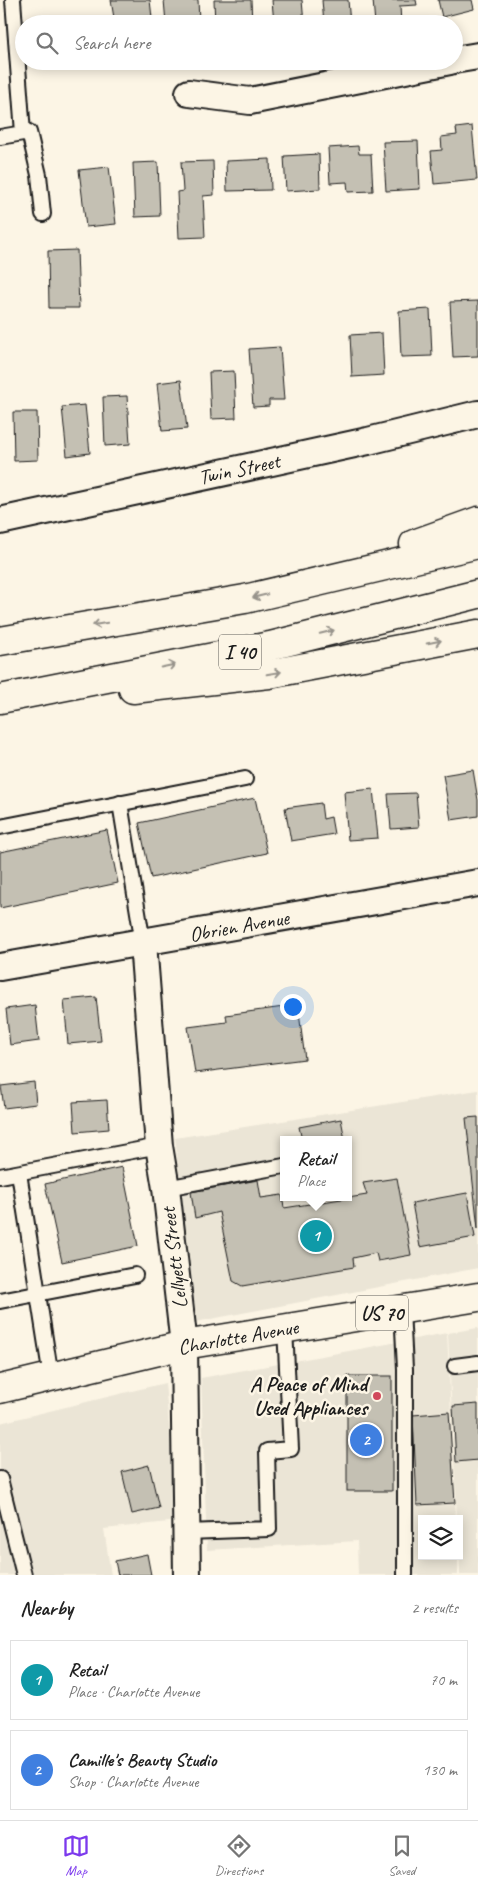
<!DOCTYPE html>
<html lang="en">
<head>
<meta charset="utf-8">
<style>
	body { margin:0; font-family:Caveat,sans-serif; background:#f6f6f6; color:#222 }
	.controls { position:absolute; right:15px; bottom:15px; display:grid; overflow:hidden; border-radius:0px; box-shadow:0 2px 12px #0003 }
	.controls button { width:45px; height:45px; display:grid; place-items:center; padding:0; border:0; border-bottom:1px solid #e0e0e0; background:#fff; color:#222; font:25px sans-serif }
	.you { position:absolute; left:292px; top:1006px; width:18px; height:18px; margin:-12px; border:4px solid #fff; border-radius:50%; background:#1a73e8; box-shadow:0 0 0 8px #1a73e833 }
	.badge { display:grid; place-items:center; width:32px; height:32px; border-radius:50%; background:#7c3aed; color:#fff; font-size:16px; font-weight:700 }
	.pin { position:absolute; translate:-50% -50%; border:2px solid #fff; box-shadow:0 1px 5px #0006 }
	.popup { position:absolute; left:280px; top:1136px; width:72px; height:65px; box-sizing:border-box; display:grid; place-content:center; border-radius:0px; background:#fff; filter:drop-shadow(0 1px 4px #0005); font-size:16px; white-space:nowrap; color:#767676 }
	.popup b { font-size:19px; color:#222 }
	.popup::after { content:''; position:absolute; left:50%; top:100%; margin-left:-10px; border:10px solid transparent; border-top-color:#fff }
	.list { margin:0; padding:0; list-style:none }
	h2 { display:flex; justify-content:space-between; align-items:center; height:65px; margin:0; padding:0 20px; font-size:21px }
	h2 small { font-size:16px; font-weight:400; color:#767676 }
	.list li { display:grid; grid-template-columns:32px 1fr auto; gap:15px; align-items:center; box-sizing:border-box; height:80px; margin:0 10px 10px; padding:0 10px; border:1px solid #e0e0e0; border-radius:0px }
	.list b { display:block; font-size:19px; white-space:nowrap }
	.list p { margin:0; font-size:16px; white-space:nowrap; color:#767676 }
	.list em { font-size:16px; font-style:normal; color:#767676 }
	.icon { flex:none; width:28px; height:28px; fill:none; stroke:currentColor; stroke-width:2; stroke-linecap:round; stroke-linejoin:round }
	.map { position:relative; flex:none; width:478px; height:1575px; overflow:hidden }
	.search { position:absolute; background:#fff; box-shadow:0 2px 12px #0003; left:15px; right:15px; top:15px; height:55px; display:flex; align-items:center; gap:12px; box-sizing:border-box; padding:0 18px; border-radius:28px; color:#767676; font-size:19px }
	.sheet { height:245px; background:#fff }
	nav { display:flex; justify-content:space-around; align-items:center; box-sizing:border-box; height:70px; border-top:1px solid #e0e0e0; background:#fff; font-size:14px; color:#767676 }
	nav a { display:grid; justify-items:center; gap:2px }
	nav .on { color:#7c3aed }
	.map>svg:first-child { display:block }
	.built { fill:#ebe5d6; fill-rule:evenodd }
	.building { fill:#c4c0b3; stroke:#1c1c1c }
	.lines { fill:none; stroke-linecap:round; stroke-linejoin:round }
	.service-casing { stroke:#1c1c1c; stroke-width:18 }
	.minor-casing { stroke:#1c1c1c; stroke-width:30 }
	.primary-casing { stroke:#1c1c1c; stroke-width:31 }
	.motorway-casing { stroke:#1c1c1c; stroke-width:31 }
	.service { stroke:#fcf5e5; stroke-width:14 }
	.minor { stroke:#fcf5e5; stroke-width:26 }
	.primary { stroke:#fcf5e5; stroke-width:28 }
	.motorway { stroke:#fcf5e5; stroke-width:28 }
	.oneway { stroke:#97938b }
	.poi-dot { fill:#d1495b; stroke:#fcf5e5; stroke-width:2 }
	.labels { text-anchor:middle; stroke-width:5; stroke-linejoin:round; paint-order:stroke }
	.shield { fill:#fcf5e5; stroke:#5f5d58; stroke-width:1 }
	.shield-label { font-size:20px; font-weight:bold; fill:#1c1c1c }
	.street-label { font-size:21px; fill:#1c1c1c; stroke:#fcf5e5 }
	.poi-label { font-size:21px; font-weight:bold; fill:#1c1c1c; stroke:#fcf5e5; text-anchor:end }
</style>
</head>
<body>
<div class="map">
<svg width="478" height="1575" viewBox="0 0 478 1575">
	<rect width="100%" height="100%" fill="#fcf5e5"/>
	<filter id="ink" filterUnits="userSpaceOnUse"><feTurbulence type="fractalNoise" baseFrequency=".02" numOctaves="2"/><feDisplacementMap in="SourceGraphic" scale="10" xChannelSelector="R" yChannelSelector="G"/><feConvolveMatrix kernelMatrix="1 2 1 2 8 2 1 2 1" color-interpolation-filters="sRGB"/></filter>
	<g filter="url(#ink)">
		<g class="built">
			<path d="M478 1090V1268L195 1322 175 1138ZM284 1140H348V1197H284Z"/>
			<path d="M478 1328V1575H460L459 1519H457L448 1333Z"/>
			<path d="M447 1333 456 1519H422V1556H458V1575H358L357 1541 207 1550 201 1378Z"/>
			<path d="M165 1383 178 1521 104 1529 111 1575H0V1423Z"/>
		</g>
		<g class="building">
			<path d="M111 0H150L152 18 115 24Z"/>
			<path d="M164 0H198L199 21 166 23Z"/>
			<path d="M214 0H251L252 24H215Z"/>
			<path d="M272 0H302L304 24H274Z"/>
			<path d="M322 0H348L350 24H324Z"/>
			<path d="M373 0H416L417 5 400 6 401 24H375Z"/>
			<path d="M438 0H472L474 9 442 17Z"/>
			<path d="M472 126 477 180 434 184 431 151 442 150 441 137 457 135 456 128Z"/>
			<path d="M418 141 420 189 386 191 383 142Z"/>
			<path d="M358 146 359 154H371L373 191 348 192 347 182 330 183 328 148Z"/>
			<path d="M319 154 320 189 286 191 284 156Z"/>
			<path d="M270 159 271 190 227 191 226 161Z"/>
			<path d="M213 161 214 195 203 196 205 237 179 238 177 192 183 191 181 162Z"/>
			<path d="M158 162 160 216 135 217 133 163Z"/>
			<path d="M109 167 116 224 86 227 79 170Z"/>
			<path d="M77 250 79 308H49L48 251Z"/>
			<path d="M478 301V356L453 357 450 302Z"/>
			<path d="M430 309 432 356 401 357 399 311Z"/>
			<path d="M382 333 384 375 352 377 350 335Z"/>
			<path d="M280 347 284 400H269V406L253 407 249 349Z"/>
			<path d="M234 371 236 418 211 419 209 372Z"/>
			<path d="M181 380 187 429 162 431 157 383Z"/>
			<path d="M127 396 130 444 105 446 103 397Z"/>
			<path d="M85 405 90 453 67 456 62 407Z"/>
			<path d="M13 412H37L38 460 14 461Z"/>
			<path d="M473 770 478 800V816L451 820 443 775Z"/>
			<path d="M373 789 378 838 348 840 344 792Z"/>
			<path d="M416 793 419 827 391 829 388 794Z"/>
			<path d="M255 798 267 853 151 878 139 823Z"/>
			<path d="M321 803 323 819 331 817 334 834 291 841 285 808Z"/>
			<path d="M107 830 118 883 0 908V852Z"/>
			<path d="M96 997 101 1041 68 1044 64 1000Z"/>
			<path d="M35 1005 39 1041 10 1045 6 1009Z"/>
			<path d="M298 1005 305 1059 195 1073 188 1027 227 1022 226 1015Z"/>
			<path d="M34 1082 36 1104 4 1108 1 1086Z"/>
			<path d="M107 1100 109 1129 75 1132 73 1102Z"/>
			<path d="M478 1117V1229L466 1118Z"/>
			<path d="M341 1119 345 1140H302L299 1127Z"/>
			<path d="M122 1167 138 1246 62 1262 45 1184Z"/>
			<path d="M397 1178 411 1255 378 1261 376 1253 353 1258 354 1267 242 1286 233 1281 219 1212 195 1218 191 1192 258 1180 261 1198 282 1195 284 1208 367 1195 363 1183Z"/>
			<path d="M467 1193 475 1237 420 1247 412 1203Z"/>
			<rect x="347" y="1376" width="45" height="115"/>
			<path d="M478 1404V1460L456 1462 453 1406Z"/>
			<path d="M449 1412 455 1503 417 1505 413 1415Z"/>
			<path d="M149 1465 159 1508 132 1514 122 1472Z"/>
			<path d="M147 1554 151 1575H118L115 1561Z"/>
		</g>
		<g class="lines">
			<g class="service-casing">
				<g id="service">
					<path d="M13 0 23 133"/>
					<path d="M0 137 29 132 39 175 43 214"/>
					<path d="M120 803 143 943"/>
					<path d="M0 827 245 779"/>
					<path d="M19 1173 51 1377"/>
					<path d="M0 1176 159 1146"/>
					<path d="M166 1188 284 1166"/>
					<path d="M0 1301 135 1275"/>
					<path d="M402 1309 405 1369V1575"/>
					<path d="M455 1366 478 1363"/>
					<path d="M0 1479 24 1575"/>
					<path d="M187 1532 269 1529 267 1451 291 1449 285 1328"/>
				</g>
			</g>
			<g class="minor-casing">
				<g id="minor">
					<path d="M454 60 478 56"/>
					<path d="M189 93 250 101 450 61"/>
					<path d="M0 521 368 441 478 414"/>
					<path d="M143 943 159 1146 166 1188 184 1345 187 1575"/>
					<path d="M0 967 478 883"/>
				</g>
			</g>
			<g class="primary-casing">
				<path id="primary" d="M0 1389 184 1345 478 1297"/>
			</g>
			<g class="motorway-casing">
				<g id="motorway">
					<path d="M414 544 478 521"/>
					<path d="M0 641 245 599 478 544"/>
					<path d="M133 689 269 674 478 634"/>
					<path d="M0 699 270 646 478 594"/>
				</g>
			</g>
			<use href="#service" class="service"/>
			<use href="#minor" class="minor"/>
			<use href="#primary" class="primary"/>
			<use href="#motorway" class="motorway"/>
		</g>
		<defs><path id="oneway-shaft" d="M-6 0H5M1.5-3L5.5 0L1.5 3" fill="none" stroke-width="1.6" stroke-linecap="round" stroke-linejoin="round" transform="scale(1.25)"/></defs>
		<g class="oneway">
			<use href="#oneway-shaft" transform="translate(260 596) rotate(167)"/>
			<use href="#oneway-shaft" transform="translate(100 624) rotate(170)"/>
			<use href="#oneway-shaft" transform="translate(327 632) rotate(-14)"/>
			<use href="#oneway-shaft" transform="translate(434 642) rotate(-11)"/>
			<use href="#oneway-shaft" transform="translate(168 666) rotate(-11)"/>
			<use href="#oneway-shaft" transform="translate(274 673) rotate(-10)"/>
		</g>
	</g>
	<circle class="poi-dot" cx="377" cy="1396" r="5"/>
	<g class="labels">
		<g class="shield">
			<rect x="219" y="634.5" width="42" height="35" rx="4"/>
			<rect x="356" y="1295.5" width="52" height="35" rx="4"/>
		</g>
		<g class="shield-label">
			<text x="240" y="659">I 40</text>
			<text x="382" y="1320">US 70</text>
		</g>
		<g class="street-label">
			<text transform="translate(239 469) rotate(-12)" y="7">Twin Street</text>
			<text transform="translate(239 926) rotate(-10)" y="7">Obrien Avenue</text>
			<text transform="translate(174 1258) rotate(-97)" y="7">Lellyett Street</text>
			<text transform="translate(238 1337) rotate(-10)" y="7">Charlotte Avenue</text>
		</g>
		<g class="poi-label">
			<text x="367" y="1391">A Peace of Mind<tspan x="367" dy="24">Used Appliances</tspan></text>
		</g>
	</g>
</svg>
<div class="controls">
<button><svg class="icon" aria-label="layers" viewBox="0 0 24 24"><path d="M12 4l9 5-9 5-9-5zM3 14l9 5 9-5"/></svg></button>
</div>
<div class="you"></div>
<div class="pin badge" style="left:316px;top:1236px;background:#0f9aa8">1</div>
<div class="popup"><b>Retail</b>Place</div>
<div class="pin badge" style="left:366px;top:1440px;background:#3f7fe0">2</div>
<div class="search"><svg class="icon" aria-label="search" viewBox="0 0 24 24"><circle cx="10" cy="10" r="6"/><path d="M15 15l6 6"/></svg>Search here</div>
</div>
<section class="sheet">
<h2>Nearby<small>2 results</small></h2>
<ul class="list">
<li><span class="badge" style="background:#0f9aa8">1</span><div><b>Retail</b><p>Place · Charlotte Avenue</p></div><em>70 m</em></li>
<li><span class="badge" style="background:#3f7fe0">2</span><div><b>Camille's Beauty Studio</b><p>Shop · Charlotte Avenue</p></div><em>130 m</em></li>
</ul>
</section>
<nav>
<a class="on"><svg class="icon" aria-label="map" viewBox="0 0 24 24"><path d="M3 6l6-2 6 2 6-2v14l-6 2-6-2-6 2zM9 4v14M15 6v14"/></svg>Map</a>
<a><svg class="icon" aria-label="directions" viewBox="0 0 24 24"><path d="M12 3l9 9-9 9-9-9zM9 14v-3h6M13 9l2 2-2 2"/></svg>Directions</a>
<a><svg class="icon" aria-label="saved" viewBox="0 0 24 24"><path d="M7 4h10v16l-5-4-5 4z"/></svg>Saved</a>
</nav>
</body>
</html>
